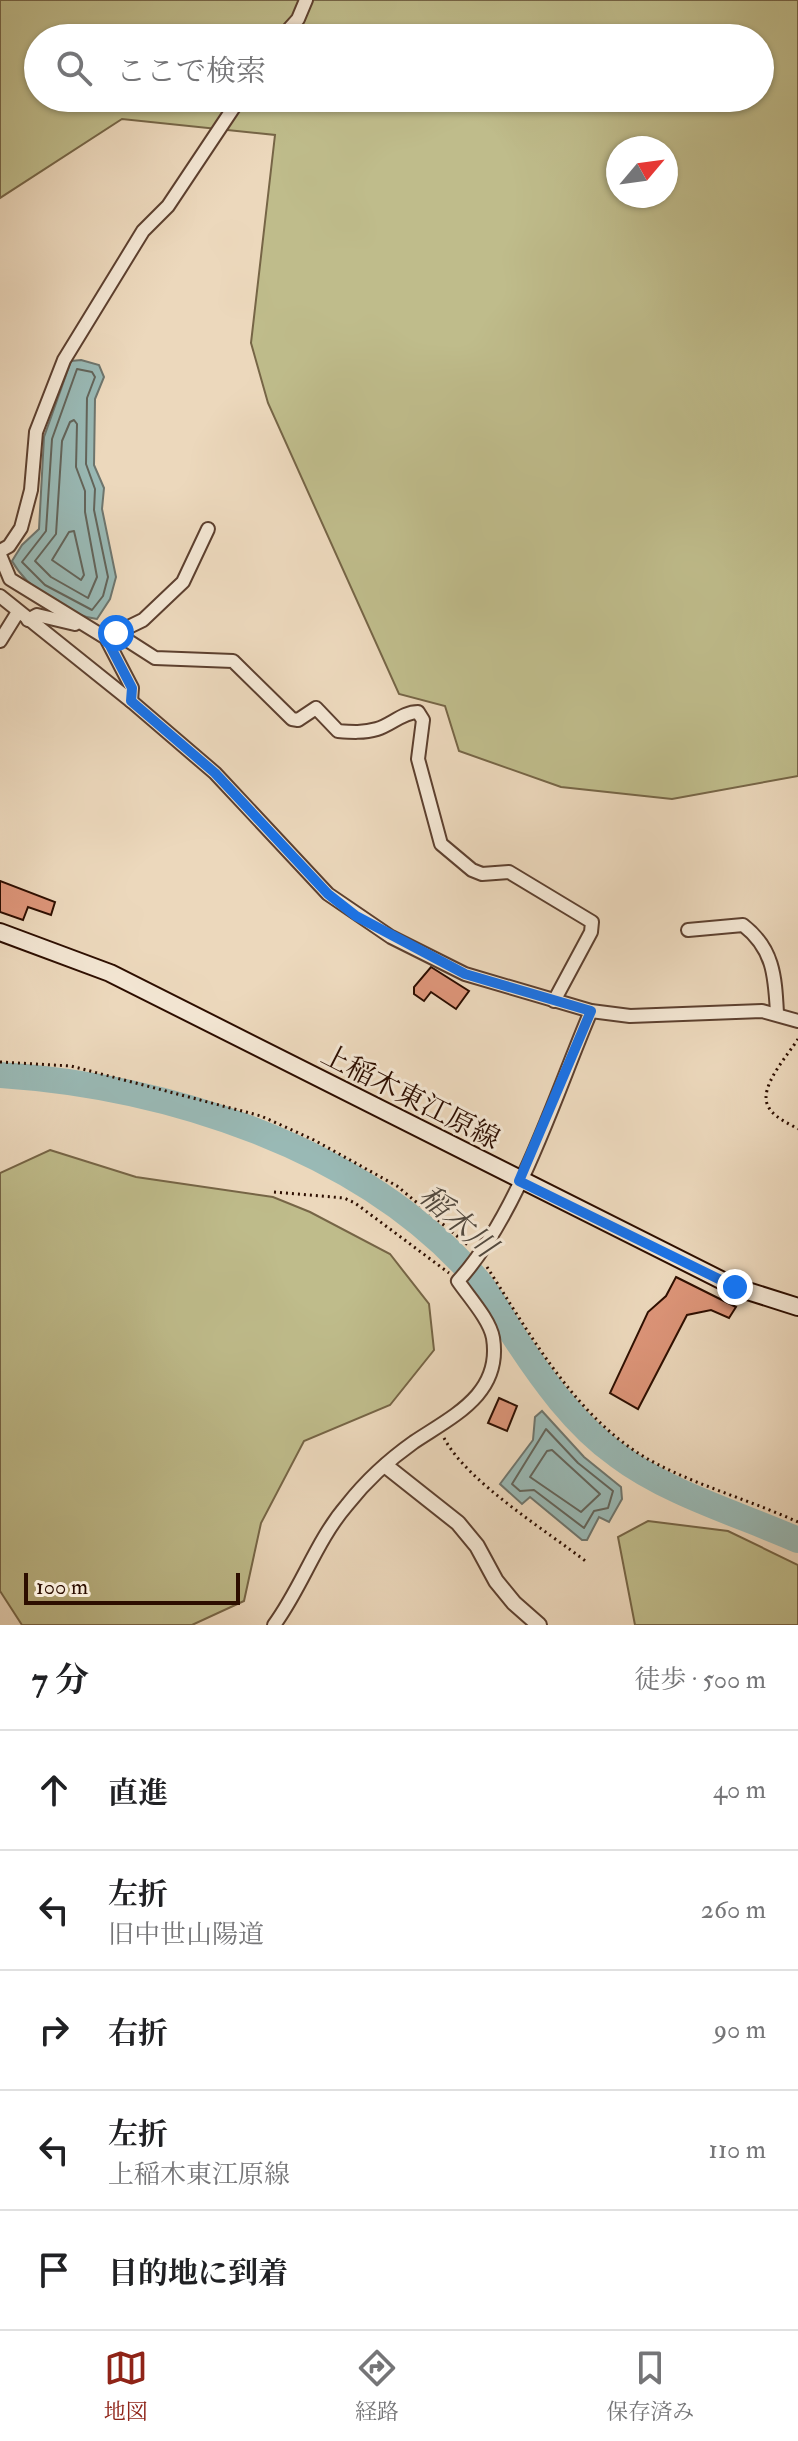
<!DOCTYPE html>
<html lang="ja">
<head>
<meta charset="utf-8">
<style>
	body { margin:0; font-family:"IM FELL Double Pica","Noto Serif JP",serif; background:#f2f2f2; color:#202124 }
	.compass { position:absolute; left:606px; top:136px; width:72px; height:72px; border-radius:50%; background:#fff; box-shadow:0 2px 6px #0004; rotate:61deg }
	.scale { position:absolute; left:24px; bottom:20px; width:216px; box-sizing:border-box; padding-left:8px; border:4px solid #2d0e00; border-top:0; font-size:22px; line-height:28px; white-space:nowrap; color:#2d0e00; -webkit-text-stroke:6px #f3e6d3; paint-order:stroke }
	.stop { position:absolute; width:24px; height:24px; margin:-18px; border:6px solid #1a73e8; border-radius:50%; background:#fff }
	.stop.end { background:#1a73e8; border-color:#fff; box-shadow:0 2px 8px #0008 }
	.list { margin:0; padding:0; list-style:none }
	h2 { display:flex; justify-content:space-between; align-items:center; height:104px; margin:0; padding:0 32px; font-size:34px }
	h2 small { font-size:26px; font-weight:400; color:#757577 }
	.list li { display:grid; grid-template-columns:52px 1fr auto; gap:24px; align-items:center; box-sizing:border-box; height:120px; padding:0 32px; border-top:2px solid #e0e0e0 }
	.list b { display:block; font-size:30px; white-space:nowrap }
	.list p { margin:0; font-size:26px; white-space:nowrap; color:#757577 }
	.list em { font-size:26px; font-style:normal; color:#757577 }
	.icon { flex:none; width:44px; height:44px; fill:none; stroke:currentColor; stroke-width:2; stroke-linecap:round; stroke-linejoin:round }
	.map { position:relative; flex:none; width:798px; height:1625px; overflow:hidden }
	.search { position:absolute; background:#fff; box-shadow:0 2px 6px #0004; left:24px; right:24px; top:24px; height:88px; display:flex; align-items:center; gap:20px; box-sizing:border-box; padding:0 28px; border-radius:44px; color:#757577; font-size:30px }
	.sheet { height:704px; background:#fff }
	nav { display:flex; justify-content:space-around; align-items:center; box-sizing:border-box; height:112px; border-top:2px solid #e0e0e0; background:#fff; font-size:22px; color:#757577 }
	nav a { display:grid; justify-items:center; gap:4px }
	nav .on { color:#8f2418 }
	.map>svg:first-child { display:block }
	.green { fill:#bfbc8b; stroke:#766546; stroke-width:2; fill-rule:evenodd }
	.water { fill:#99b9b5; stroke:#6e756d; stroke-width:2 }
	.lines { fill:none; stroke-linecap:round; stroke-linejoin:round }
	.shore { stroke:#63645a; stroke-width:2 }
	.river { stroke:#99b9b5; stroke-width:26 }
	.building { fill:#dd9579; stroke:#2d0e00; stroke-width:2 }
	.minor-casing { stroke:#5d402f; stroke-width:16 }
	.tertiary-casing { stroke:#5d402f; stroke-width:18 }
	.secondary-casing { stroke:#2d0e00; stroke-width:20 }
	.path { stroke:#2d0e00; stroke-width:3; stroke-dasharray:2 4; stroke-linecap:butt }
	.minor { stroke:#f3e6d3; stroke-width:12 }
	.tertiary { stroke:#f3e6d3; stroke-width:14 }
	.secondary { stroke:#f3e6d3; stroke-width:16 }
	.route { stroke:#1a73e8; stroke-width:10 }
	.labels { text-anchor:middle; stroke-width:6; stroke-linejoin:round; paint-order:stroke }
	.street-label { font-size:28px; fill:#2d0e00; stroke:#f3e6d3 }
	.water-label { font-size:30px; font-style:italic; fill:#534a3f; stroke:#f3e6d3 }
</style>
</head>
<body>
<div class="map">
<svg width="798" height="1625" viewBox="0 0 798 1625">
	<rect width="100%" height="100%" fill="#ecd8bc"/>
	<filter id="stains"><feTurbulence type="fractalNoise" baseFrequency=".0025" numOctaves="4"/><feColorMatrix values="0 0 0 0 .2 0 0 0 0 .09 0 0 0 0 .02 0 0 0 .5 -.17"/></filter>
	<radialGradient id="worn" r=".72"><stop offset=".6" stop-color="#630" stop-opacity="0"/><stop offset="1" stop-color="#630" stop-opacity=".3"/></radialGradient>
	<g class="green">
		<path d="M0 0H798V776L672 799 561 787 459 751 445 706 399 694 268 403 251 343 275 135 122 119 0 198ZM38 38H760V98H38ZM618 148H666V196H618Z"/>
		<path d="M50 1150 136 1177 273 1197 310 1212 390 1254 429 1304 434 1350 390 1405 304 1441 261 1523 244 1601 192 1625H22L0 1591V1173Z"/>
		<path d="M648 1521 728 1531 798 1565V1625H635L618 1537Z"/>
	</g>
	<g class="water">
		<path d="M81 360 99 365 104 377 95 399 94 465 104 488 102 509 116 577 110 599 97 619C67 615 27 588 12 561L22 545 39 529 44 437 71 361Z"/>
		<path d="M542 1411 584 1457 621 1487 622 1499 609 1522 599 1517 587 1540H582L530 1497 522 1504 500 1484 533 1440 535 1417Z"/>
	</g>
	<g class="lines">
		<g class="shore">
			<path d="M77 369 92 372 95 377 87 398 86 464 95 489 94 510 108 577 103 596 92 610 45 585 22 562 46 531 52 439Z"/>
			<path d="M74 420 77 424 76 467 85 491V512L97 577 88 598 51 577 35 561 56 534 62 441 70 422Z"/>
			<path d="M74 531 84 575 81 580 52 560 69 532Z"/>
			<path d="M546 1429 578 1463 613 1491 608 1508 594 1511 584 1528 534 1490 520 1491 512 1484Z"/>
			<path d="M552 1450 600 1494 581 1512 530 1477 547 1451Z"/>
		</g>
		<path class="river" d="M0 1075C167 1086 360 1147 474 1276 490 1294 502 1317 514 1336 542 1379 575 1425 617 1455 669 1494 739 1514 798 1540"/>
	</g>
	<g class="building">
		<path d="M0 881 55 902 51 915 28 907 23 920 0 912Z"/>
		<path d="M431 967 469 991 456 1009 431 992 424 1001 414 994V987Z"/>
		<path d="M676 1277 736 1307 729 1318 711 1310 687 1315 638 1409 610 1393 648 1312 666 1296Z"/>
		<path d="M499 1398 517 1406 507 1431 488 1423Z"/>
	</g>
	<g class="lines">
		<g class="minor-casing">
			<g id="minor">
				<path d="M281 38 298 19 306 0"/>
				<path d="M0 551 9 546 21 528 31 490 36 432 64 360 143 231 168 206 240 98"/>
				<path d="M0 555 10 579 106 638 132 688 131 701"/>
				<path d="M0 596 131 701 215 773 328 894 391 937 465 974 591 1011 630 1016 762 1011 798 1021"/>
				<path d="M28 620 37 615 75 624"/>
				<path d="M116 633 155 658 233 661 292 719 298 720 316 708 338 731C351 732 364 733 377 729 391 725 403 712 418 712L423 720 418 759 441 844 472 870 482 874 509 872 592 922 591 932 554 1001"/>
				<path d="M112 635 143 620 183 582 208 529"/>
				<path d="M0 641 18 612"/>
				<path d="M688 930 743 925C774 949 775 977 777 1013"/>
				<path d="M274 1625C302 1587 316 1541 347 1505 365 1482 390 1459 414 1442 453 1416 502 1394 493 1338 490 1320 469 1297 458 1281 519 1214 555 1095 591 1011"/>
			</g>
		</g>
		<g class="tertiary-casing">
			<path id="tertiary" d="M386 1466 458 1523 477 1546 496 1581 514 1603 539 1625"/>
		</g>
		<g class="secondary-casing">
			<path id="secondary" d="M0 932 110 973 735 1287 798 1307"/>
		</g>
		<g class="path">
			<path d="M798 1039C789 1054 758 1087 768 1106 773 1117 788 1123 798 1129"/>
			<path d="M0 1062 71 1066 261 1116 314 1140 397 1186 469 1246"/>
			<path d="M274 1192 344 1198 355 1203 449 1273"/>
			<path d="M487 1267C532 1337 579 1424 657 1464 702 1487 752 1501 798 1522"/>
			<path d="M444 1438C467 1482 547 1531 588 1563"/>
		</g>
		<use href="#minor" class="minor"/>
		<use href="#tertiary" class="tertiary"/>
		<use href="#secondary" class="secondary"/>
	</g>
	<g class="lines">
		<path class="route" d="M116 633 106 638 132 688 131 701 215 773 328 894 356 916 465 974 591 1011 519 1181 735 1287"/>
	</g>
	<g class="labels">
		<g class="street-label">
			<text transform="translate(411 1096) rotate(27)" y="10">上稲木東江原線</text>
		</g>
		<g class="water-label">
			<text transform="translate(458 1221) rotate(42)" y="10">稲木川</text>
		</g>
	</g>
	<rect width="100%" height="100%" filter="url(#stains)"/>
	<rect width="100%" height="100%" fill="url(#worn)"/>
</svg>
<svg class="compass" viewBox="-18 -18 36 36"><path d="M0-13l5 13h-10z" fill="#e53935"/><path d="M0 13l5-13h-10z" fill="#757577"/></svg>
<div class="scale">100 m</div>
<div class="stop" style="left:116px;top:633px"></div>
<div class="stop end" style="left:735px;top:1287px"></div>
<div class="search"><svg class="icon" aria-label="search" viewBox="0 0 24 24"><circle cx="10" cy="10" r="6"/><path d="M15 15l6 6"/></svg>ここで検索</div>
</div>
<section class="sheet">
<h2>7 分<small>徒歩 · 500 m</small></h2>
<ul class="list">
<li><svg class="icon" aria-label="ahead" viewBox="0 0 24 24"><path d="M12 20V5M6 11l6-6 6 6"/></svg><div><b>直進</b></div><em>40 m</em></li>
<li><svg class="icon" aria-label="left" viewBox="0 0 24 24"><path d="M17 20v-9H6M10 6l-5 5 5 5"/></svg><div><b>左折</b><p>旧中世山陽道</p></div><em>260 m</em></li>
<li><svg class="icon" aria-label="right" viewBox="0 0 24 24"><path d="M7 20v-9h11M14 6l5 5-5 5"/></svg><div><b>右折</b></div><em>90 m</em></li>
<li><svg class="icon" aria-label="left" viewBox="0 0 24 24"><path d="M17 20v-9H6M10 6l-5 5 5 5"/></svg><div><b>左折</b><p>上稲木東江原線</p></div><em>110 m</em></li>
<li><svg class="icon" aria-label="arrive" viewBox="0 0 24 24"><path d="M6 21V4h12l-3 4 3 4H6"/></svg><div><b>目的地に到着</b></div></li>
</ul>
</section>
<nav>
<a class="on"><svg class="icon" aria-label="map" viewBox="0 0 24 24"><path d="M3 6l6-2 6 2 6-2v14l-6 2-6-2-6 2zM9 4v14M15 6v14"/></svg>地図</a>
<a><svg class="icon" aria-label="directions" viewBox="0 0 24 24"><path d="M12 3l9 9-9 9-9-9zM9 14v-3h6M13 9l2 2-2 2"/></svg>経路</a>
<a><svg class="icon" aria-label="saved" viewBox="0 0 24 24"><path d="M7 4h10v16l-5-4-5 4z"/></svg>保存済み</a>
</nav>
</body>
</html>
